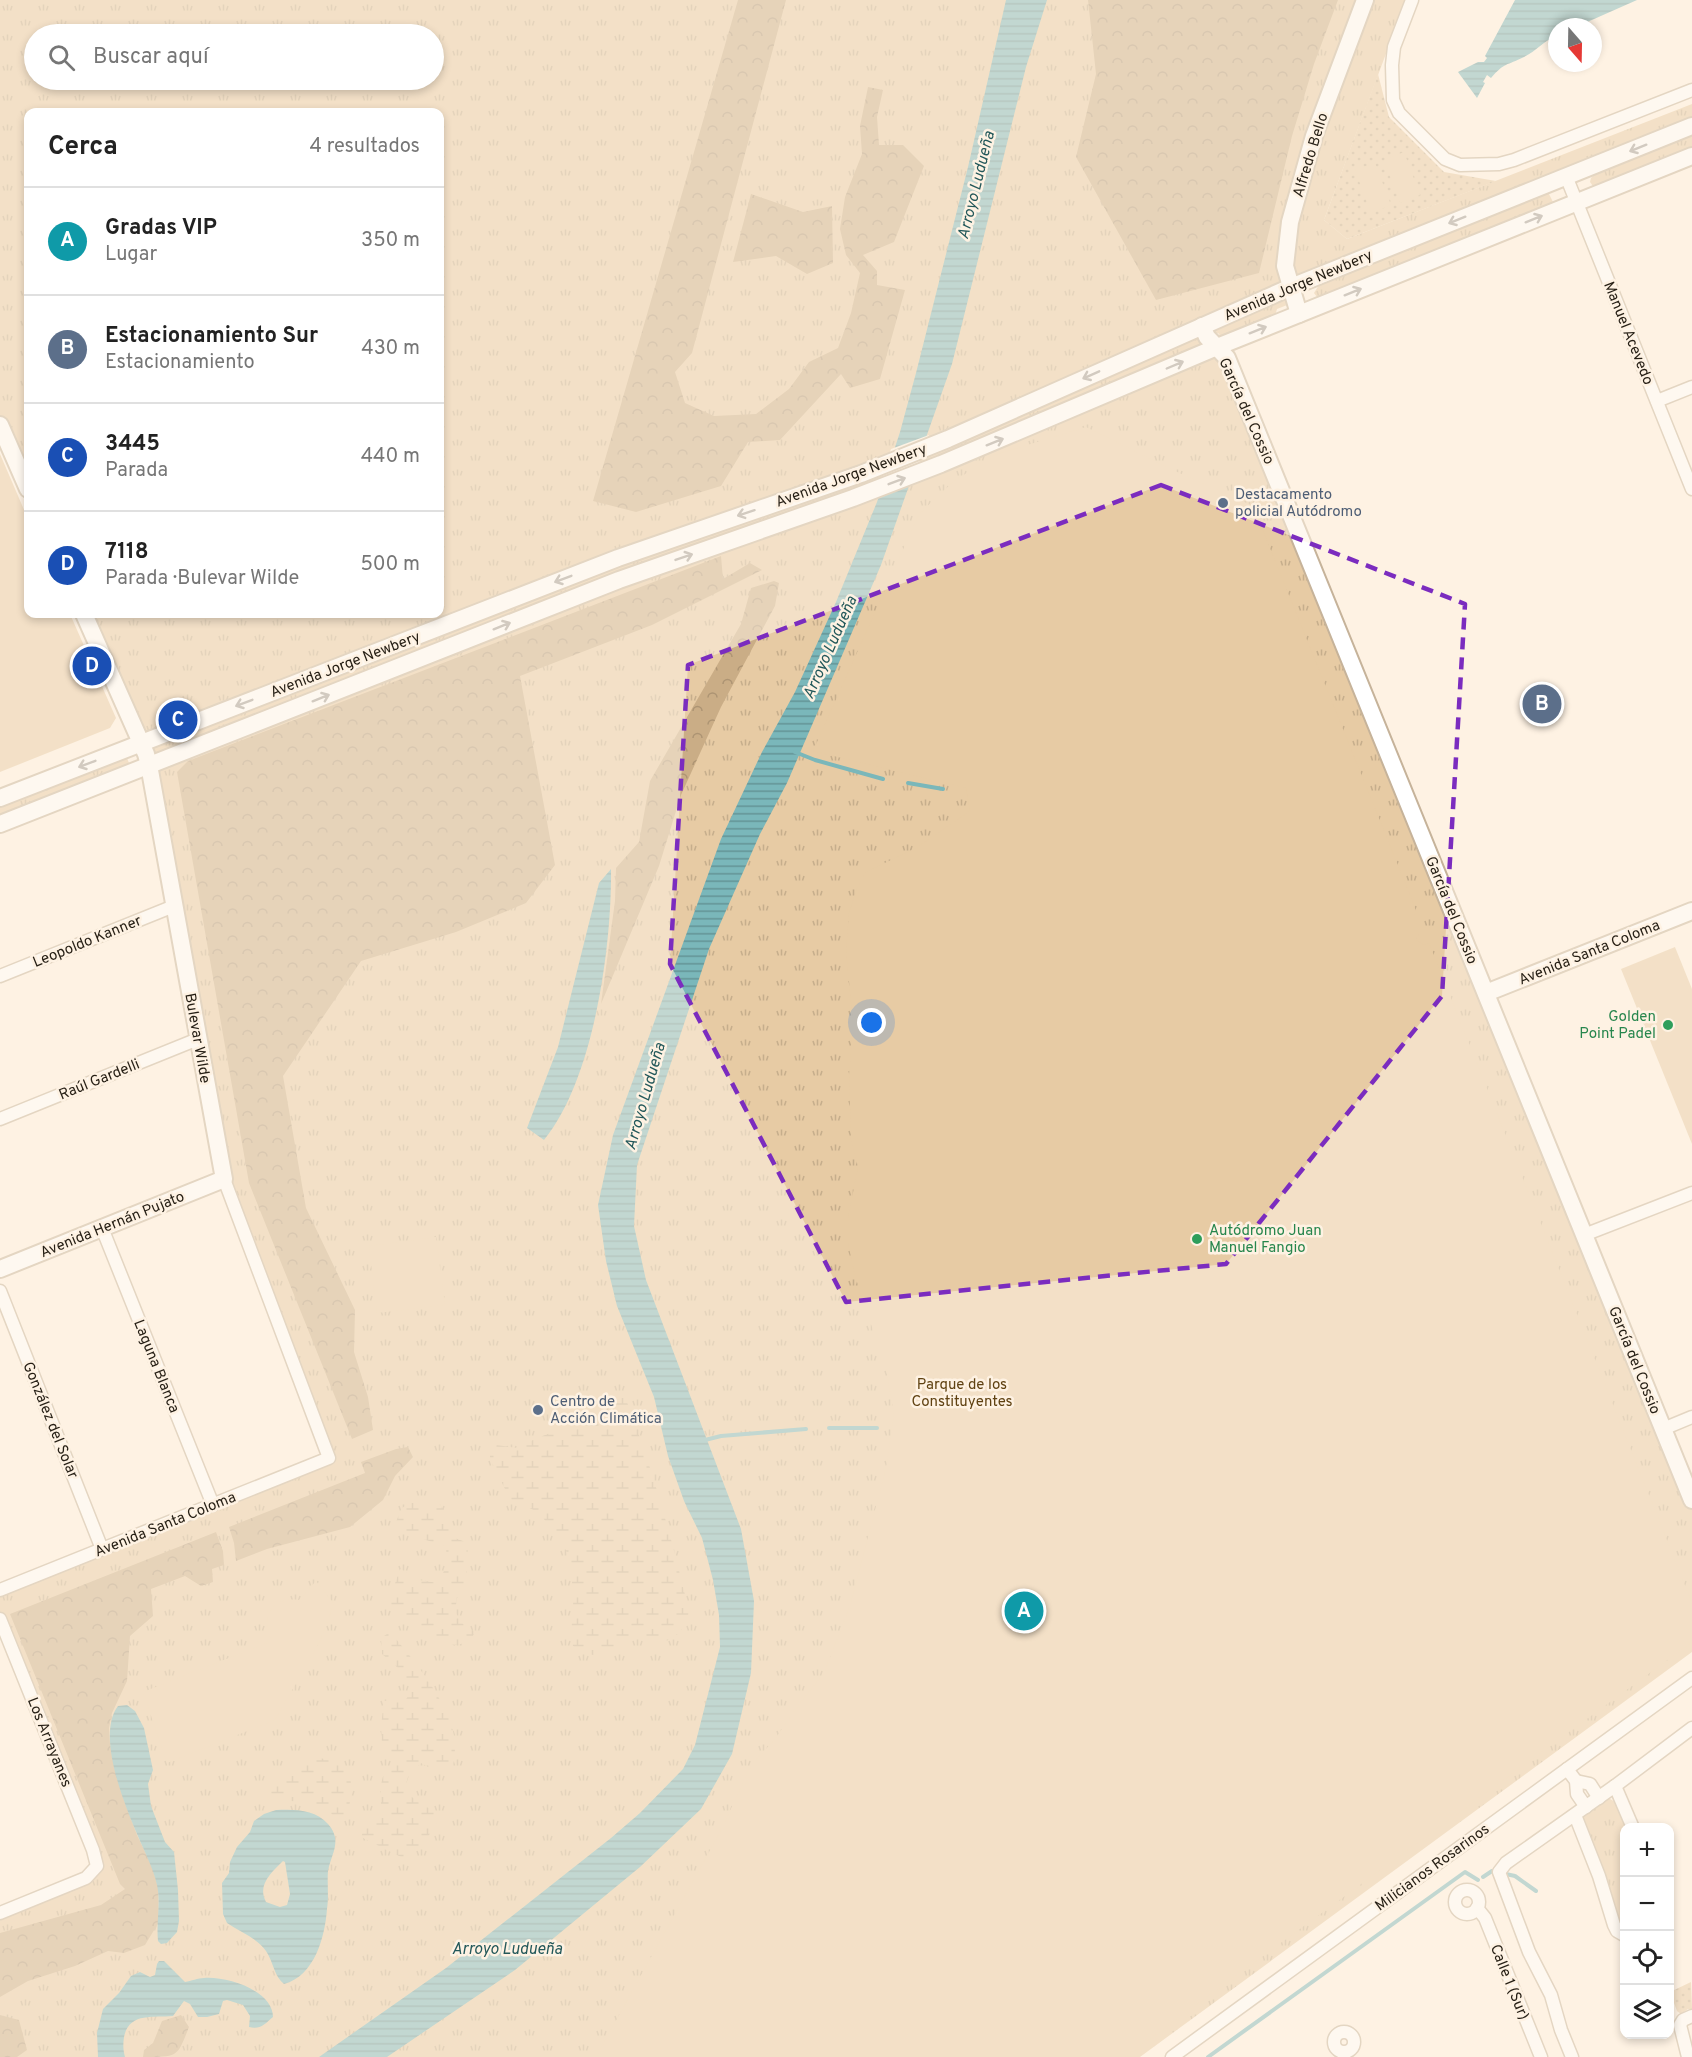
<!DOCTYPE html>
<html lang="es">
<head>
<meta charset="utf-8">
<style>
	body { margin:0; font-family:Overpass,sans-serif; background:#f2f2f2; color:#222 }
	.controls { position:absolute; right:18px; bottom:18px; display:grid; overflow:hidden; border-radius:12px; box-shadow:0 3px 9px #0003 }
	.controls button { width:54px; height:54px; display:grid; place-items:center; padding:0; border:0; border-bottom:2px solid #e0e0e0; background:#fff; color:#222; font:30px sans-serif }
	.compass { position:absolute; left:1548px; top:18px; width:54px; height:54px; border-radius:50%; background:#fff; box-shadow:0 3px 9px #0003; rotate:160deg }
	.you { position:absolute; left:872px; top:1023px; width:21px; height:21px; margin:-15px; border:4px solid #fff; border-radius:50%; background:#1a73e8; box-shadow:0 0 0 9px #1a73e833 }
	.badge { display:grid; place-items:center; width:39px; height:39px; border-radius:50%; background:#1a73e8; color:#fff; font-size:20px; font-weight:700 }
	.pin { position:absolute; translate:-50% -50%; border:3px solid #fff; box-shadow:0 2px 6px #0006 }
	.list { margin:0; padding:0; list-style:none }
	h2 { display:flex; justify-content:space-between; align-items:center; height:78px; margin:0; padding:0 24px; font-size:26px }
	h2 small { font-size:20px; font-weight:400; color:#767676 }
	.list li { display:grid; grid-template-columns:39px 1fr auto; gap:18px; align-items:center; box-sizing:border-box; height:108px; padding:0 24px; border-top:2px solid #e0e0e0 }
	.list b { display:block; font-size:22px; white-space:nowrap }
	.list p { margin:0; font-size:20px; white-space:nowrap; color:#767676 }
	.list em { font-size:20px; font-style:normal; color:#767676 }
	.icon { flex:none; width:33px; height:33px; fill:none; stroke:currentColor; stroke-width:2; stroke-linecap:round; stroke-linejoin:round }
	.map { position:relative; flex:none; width:1692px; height:2057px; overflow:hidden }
	.search { position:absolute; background:#fff; box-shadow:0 3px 9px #0003; left:24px; top:24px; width:420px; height:66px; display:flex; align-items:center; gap:15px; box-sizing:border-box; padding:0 21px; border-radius:33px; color:#767676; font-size:22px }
	.panel { position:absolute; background:#fff; box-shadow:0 3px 9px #0003; left:24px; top:108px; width:420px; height:510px; border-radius:12px }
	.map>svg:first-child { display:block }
	.grass { fill:url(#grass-tufts); fill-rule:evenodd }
	.forest { fill:url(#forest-crowns) }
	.wetland { fill:url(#wetland-marsh) }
	.park { fill:url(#park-dots) }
	.pitch { fill:#e7cba4 }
	.water { fill:url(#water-rules); fill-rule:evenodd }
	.pier { fill:#fef2e3 }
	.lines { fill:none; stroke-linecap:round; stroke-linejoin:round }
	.stream { stroke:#7ab7ba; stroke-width:4 }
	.street-casing { stroke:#c6b39a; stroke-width:15 }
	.secondary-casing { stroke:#c6b39a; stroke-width:20 }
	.street { stroke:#fff; stroke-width:12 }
	.secondary { stroke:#fff; stroke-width:16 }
	.oneway { stroke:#9d9a95 }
	.marked { fill:none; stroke:#7b2cbf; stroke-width:4.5; stroke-dasharray:12 8; stroke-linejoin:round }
	.service-dot { fill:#5c6f8a; stroke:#fef2e3; stroke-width:2 }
	.leisure-dot { fill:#2e9e5b; stroke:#fef2e3; stroke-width:2 }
	.labels { text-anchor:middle; stroke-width:5; stroke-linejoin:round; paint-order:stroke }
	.street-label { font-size:15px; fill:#251e14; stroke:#fef2e3 }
	.service-label { font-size:15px; fill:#4e5e75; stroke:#fef2e3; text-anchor:start }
	.leisure-label { font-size:15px; fill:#27864d; stroke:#fef2e3; text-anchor:end }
	.park-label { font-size:15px; fill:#604212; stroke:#fef2e3 }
	.water-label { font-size:16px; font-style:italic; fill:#23585a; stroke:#fef2e3 }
</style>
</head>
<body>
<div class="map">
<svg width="1692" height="2057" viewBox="0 0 1692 2057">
	<defs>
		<pattern id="grass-tufts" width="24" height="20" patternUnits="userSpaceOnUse" patternTransform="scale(1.5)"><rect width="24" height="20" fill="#e7cba4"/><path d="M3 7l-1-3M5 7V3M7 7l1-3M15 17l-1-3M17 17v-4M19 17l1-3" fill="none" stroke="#c6ae8c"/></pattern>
		<pattern id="forest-crowns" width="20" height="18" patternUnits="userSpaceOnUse" patternTransform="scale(1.5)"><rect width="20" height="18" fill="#caad86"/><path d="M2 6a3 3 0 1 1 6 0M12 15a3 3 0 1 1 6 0" fill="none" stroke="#ad9473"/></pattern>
		<pattern id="wetland-marsh" width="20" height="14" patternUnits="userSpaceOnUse" patternTransform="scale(1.5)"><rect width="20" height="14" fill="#e7cba4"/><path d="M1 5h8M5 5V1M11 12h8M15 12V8" fill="none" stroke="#c6ae8c"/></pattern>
		<pattern id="park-dots" width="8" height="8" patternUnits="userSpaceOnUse" patternTransform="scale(1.5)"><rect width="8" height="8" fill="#e7cba4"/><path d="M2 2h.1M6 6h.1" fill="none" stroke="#c6ae8c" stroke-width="1.8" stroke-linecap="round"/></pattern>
		<pattern id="water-rules" width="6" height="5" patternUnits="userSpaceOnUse" patternTransform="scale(1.5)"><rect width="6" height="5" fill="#7ab7ba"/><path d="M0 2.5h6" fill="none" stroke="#649496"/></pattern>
	</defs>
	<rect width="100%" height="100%" fill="#fef2e3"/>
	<g class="grass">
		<path d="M0 0H1406L1324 220 1347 239 1692 104V126L1291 286 1295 302 1277 309 1275 316 1222 338 1218 333 1208 337 1227 358 1692 1500V1652L1140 2057H0V1913L97 1866 0 1619V1590L329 1458 224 1179 149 765 84 614H440V112H28V489L0 425ZM34 34H434V80H34Z"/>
		<path d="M1692 136V149L1597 186H1593L1590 182 1591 178 1594 175Z"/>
		<path d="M1544 194H1549L1553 202 1550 205 1324 296 1317 297 1314 293 1319 285Z"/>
		<path d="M123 757 127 758 129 763 127 766 0 815V804Z"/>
		<path d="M1603 1798C1619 1797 1622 1815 1628 1827L1624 1828V1929L1616 1919 1607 1878 1597 1860 1583 1818 1584 1813Z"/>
	</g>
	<g class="forest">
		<path d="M738 0H786L692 353 675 372 685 403 714 416 756 414 789 389 809 362 838 348 851 313 860 273 846 255 840 229 845 197 862 154 860 126 868 87 883 90 877 117 879 145H903L924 166 894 242 863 255 877 271V285L905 290 880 379 850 388 841 374 780 440 748 442 721 486 636 512 593 501Z"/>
		<path d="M1088 0H1338L1314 64 1292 136 1259 273 1156 300 1076 157 1096 74Z"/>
		<path d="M751 194 803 212 832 206 833 263 807 274 776 256 733 262Z"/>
		<path d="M721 556 723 579 750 563 762 570 652 625 520 676 555 865 526 903 456 932 361 961 283 1076 306 1208 355 1310 354 1352 368 1397 373 1430 352 1439 249 1183 177 772 188 761Z"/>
		<path d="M774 581 779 583 775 606 721 707 681 795 659 866 601 1004 615 901 616 868 639 842 650 781 741 624 751 588Z"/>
		<path d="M408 1447 413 1457 395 1476 383 1500 350 1527 267 1549 236 1561 234 1543 229 1527 365 1473 361 1462 396 1449Z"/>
		<path d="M216 1532 223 1551 224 1565 212 1569 213 1582 201 1586 185 1576 151 1589 153 1616 130 1636 127 1681 112 1713 109 1728 110 1744 124 1800 137 1835 152 1866 158 1887 159 1922 145 1945 124 1953 108 1951 75 1966 28 1981 0 1997V1933L101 1905 125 1889 120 1884 10 1614Z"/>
		<path d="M0 2015 19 2020 27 2050 17 2057H0Z"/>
		<path d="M181 2015 189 2027C177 2057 179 2057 143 2057L144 2050 153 2043 162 2021Z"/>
	</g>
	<g class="wetland">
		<path d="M611 1397H625C652 1467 672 1538 689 1612 686 1623 683 1632 672 1638 660 1646 652 1638 641 1638 614 1638 603 1670 573 1646 569 1626 574 1618 573 1600 573 1578 568 1556 562 1535L550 1528 540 1513 510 1499 490 1459V1448L497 1445 517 1448 537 1438 580 1422Z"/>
		<path d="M414 1501 438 1502 451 1520 455 1538 468 1543 466 1590 457 1598 455 1612 463 1624 475 1632 470 1641C465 1642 460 1645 455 1645 439 1644 397 1616 385 1604L391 1595 400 1569 419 1580 438 1583 447 1565 446 1546 409 1535 395 1524 402 1508Z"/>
		<path d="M390 1632C413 1659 456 1710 455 1747 455 1753 454 1760 453 1766L439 1773 421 1763 408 1777 404 1791 421 1804 442 1814 426 1840 405 1859 361 1837 367 1821 381 1808C381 1782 378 1773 401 1756L392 1754 382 1743 381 1726 384 1701 407 1698 411 1684 397 1667 382 1654 381 1638Z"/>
		<path d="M314 1757C324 1759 338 1760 345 1768 356 1782 352 1810 340 1821 315 1798 301 1804 270 1798L268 1787C285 1778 297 1766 314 1757Z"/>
	</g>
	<g class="park">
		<path d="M1378 74 1389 117 1444 172 1496 181 1347 239 1324 220Z"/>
		<path d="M1691 1982 1692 2009H1688L1681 2014 1677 2011 1670 1992Z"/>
	</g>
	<g class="pitch">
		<path d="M1404 152 1420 195 1400 203 1384 160Z"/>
		<path d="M1375 163 1391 205 1371 213 1355 170Z"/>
		<path d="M1086 427 1175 471 1253 506 1414 905 1417 914 1413 915 1419 933 1416 940 1424 945 1429 943 1692 1603V1642L1125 2057H596L719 1834 752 1764 775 1739 800 1703 824 1673 850 1606 886 1468 894 1414 886 1369 855 1276 848 1243V1218L858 1167 851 1139 849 1075 853 1023 846 950 849 913 857 888 866 872 916 848 970 811 966 788 813 751 919 514 954 481 995 455Z"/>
		<path d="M0 454 28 519V614H70L116 718 110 728 0 772Z"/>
		<path d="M1675 947 1692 989V1144L1621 969Z"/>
		<path d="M436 1237 445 1305 377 1313 369 1246Z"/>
		<path d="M316 1581 334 1604 320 1641 275 1720 167 1763 143 1692 272 1641C260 1618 271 1596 299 1600Z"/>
	</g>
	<g class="water">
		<path d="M1006 0H1047L1026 67 952 364 881 565 787 783 760 834 709 949 637 1165 634 1226 646 1280 741 1529 754 1601 751 1673 732 1754 701 1809 640 1867 515 1970 387 2057H319L446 1968 611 1838 640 1813 683 1769 695 1745 720 1647 719 1615 713 1580 702 1538 684 1501 668 1456 654 1397 617 1306 606 1261 598 1205 613 1135 721 839 762 752 795 692 836 602 877 502 900 432 916 373 968 167Z"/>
		<path d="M1515 0H1637L1576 27H1557V35C1544 41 1536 51 1524 57 1506 66 1505 62 1491 78L1487 75 1483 82 1485 83 1477 98 1458 72 1478 62H1484L1487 58 1485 56Z"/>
		<path d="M611 869C612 946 594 1079 544 1140L527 1128 558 1047 599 883Z"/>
		<path d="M127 1705 135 1711 144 1728 153 1770 148 1784 151 1806 165 1842 174 1852 178 1890 179 1921 177 1932 167 1943 161 1944 158 1941C156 1922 161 1904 157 1885 153 1867 144 1851 137 1834 124 1803 96 1735 118 1706Z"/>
		<path d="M276 1810C294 1809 315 1809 328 1824 343 1841 331 1854 328 1871 327 1884 329 1896 327 1909 325 1936 315 1976 284 1984 274 1976 273 1961 266 1951 257 1938 240 1932 227 1923L223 1914 222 1883 229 1873 230 1862 237 1847 250 1832 254 1821 264 1814ZM283 1861 285 1862 290 1894 287 1905 280 1907 266 1902C257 1885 271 1873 283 1861Z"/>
		<path d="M159 1961H164L185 1982C191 1981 198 1978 204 1978 226 1976 273 1990 273 2017 265 2024 260 2030 249 2027L250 2016 243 2005 227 2000 223 2001 219 2014 207 2017H198L190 2004 184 2001 173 2016C153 2018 129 2012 124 2037 123 2044 123 2050 125 2057H98L97 2033 103 2009 119 1993 131 1976 140 1972 150 1977 155 1975 157 1964Z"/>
	</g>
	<path class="pier" d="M929 435 911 485 874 499 891 449Z"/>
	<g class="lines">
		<g class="stream">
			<path d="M795 752 815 760 883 779"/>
			<path d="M908 783 943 789"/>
			<path d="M829 1428H877"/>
			<path d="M705 1440 721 1436 806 1429"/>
			<path d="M1483 1877 1492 1871 1515 1876 1536 1891"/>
			<path d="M1208 2057 1465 1872 1478 1880"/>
		</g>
		<g class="street-casing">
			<g id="street">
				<path d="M1412 0 1394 47 1392 65 1393 100 1399 113 1445 159 1460 165 1499 164 1514 160 1692 90"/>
				<path d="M1566 176 1692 489"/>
				<path d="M1657 401 1692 387"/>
				<path d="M0 976 174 906"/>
				<path d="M0 1119 198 1039"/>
				<path d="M102 1228 213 1505"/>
				<path d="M1584 1235 1692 1193"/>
				<path d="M0 1291 102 1549"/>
				<path d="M1663 1429 1692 1417"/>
				<path d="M0 1590 329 1458 224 1179"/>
				<path d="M0 1619 93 1850 97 1866 86 1878 0 1913"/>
				<path d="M1567 1769 1576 1781 1577 1794 1586 1807"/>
				<path d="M1576 1781 1590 1784 1599 1798"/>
				<path d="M1615 1786 1633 1828"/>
				<path d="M1575 1815 1599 1876 1614 1925 1617 1931 1624 1935"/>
				<circle cx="1467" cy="1902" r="12"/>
				<path d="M1477 1908 1485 1918 1541 2057"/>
				<circle cx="1344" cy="2042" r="10"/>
				<path d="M1172 2057 1692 1678"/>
				<path d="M1572 2057 1561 2030 1551 1995 1529 1952 1499 1872 1506 1863 1615 1786 1692 1728"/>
				<path d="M1688 2057 1680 2025 1683 2020 1692 2016"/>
			</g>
		</g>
		<g class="secondary-casing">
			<g id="secondary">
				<path d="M1299 314 1285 266 1290 222 1314 136 1365 0"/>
				<path d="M1202 326 1207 337 1227 358 1692 1500"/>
				<path d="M0 425 28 489"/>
				<path d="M0 798 618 558 861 474 948 439 1291 287 1692 126"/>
				<path d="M0 824 619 580 853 498 941 464 1217 347 1692 156"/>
				<path d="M1486 993 1692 911"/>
				<path d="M0 1269 224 1179 149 765 146 754 84 614"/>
			</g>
		</g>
		<use href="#street" class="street"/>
		<use href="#secondary" class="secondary"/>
	</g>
	<defs><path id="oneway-shaft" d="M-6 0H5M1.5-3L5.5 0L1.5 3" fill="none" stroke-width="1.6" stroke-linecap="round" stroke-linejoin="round" transform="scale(1.5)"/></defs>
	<g class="oneway">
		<use href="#oneway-shaft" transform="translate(1638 148) rotate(158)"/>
		<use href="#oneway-shaft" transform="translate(1534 219) rotate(-22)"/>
		<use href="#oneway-shaft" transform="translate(1457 220) rotate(158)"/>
		<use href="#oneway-shaft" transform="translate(1353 292) rotate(-22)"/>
		<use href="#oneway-shaft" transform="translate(1258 330) rotate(-22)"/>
		<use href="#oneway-shaft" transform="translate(1175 365) rotate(-23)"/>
		<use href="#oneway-shaft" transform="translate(1091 375) rotate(156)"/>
		<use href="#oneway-shaft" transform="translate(995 442) rotate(-22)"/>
		<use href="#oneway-shaft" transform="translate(897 481) rotate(-21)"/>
		<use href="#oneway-shaft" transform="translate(746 513) rotate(162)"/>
		<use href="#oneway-shaft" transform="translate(684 557) rotate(-19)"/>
		<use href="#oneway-shaft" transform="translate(563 579) rotate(159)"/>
		<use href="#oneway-shaft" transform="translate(502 626) rotate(-22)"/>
		<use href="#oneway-shaft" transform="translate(321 698) rotate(-22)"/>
		<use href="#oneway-shaft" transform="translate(244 703) rotate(159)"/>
		<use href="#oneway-shaft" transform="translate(87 764) rotate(159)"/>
	</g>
	<path d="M0 0H1692V2057H0ZM1161 485 1465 604 1442 996 1226 1264 846 1302 670 964 688 665Z" fill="#fef2e3" fill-opacity=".55" fill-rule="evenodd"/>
	<path class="marked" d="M1161 485 1465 604 1442 996 1226 1264 846 1302 670 964 688 665Z"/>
	<g class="service-dot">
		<circle cx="1223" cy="503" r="6"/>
		<circle cx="538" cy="1410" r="6"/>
	</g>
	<g class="leisure-dot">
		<circle cx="1668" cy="1025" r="6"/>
		<circle cx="1197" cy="1239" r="6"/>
	</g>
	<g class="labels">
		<g class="street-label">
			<text transform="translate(1310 155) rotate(-73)" y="5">Alfredo Bello</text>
			<text transform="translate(1298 285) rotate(-23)" y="5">Avenida Jorge Newbery</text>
			<text transform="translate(1629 333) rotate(68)" y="5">Manuel Acevedo</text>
			<text transform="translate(1247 411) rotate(66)" y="5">García del Cossio</text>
			<text transform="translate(851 475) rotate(-20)" y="5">Avenida Jorge Newbery</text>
			<text transform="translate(345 664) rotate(-21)" y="5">Avenida Jorge Newbery</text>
			<text transform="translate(1452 910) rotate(68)" y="5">García del Cossio</text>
			<text transform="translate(87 941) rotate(-22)" y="5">Leopoldo Kanner</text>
			<text transform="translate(1589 952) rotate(-22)" y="5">Avenida Santa Coloma</text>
			<text transform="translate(198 1038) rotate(80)" y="5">Bulevar Wilde</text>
			<text transform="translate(99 1079) rotate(-22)" y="5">Raúl Gardelli</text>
			<text transform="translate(112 1224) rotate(-22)" y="5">Avenida Hernán Pujato</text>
			<text transform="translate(1635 1360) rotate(68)" y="5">García del Cossio</text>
			<text transform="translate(157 1366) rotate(68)" y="5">Laguna Blanca</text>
			<text transform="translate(51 1420) rotate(68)" y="5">González del Solar</text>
			<text transform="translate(165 1524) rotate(-22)" y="5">Avenida Santa Coloma</text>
			<text transform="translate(50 1742) rotate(68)" y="5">Los Arrayanes</text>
			<text transform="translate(1432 1867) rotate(-36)" y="5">Milicianos Rosarinos</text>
			<text transform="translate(1510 1982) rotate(68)" y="5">Calle 1 (Sur)</text>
		</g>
		<g class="service-label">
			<text x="1235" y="499">Destacamento<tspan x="1235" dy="17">policial Autódromo</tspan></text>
			<text x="550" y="1406">Centro de<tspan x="550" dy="17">Acción Climática</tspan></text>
		</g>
		<g class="leisure-label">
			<text x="1656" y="1021">Golden<tspan x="1656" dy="17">Point Padel</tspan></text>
			<text x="1209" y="1235" text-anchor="start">Autódromo Juan<tspan x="1209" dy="17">Manuel Fangio</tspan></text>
		</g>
		<g class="park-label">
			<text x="962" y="1389">Parque de los<tspan x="962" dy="17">Constituyentes</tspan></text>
		</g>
		<g class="water-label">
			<text transform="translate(975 185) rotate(-76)" y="6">Arroyo Ludueña</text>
			<text transform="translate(829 647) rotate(-66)" y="6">Arroyo Ludueña</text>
			<text transform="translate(644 1096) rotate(-74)" y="6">Arroyo Ludueña</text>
			<text x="507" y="1954">Arroyo Ludueña</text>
		</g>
	</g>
</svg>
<div class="controls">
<button>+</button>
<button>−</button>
<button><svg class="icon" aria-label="locate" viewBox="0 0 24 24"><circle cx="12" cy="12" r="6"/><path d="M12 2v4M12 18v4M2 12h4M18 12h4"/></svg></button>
<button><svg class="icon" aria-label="layers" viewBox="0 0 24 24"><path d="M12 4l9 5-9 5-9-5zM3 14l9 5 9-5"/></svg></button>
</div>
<svg class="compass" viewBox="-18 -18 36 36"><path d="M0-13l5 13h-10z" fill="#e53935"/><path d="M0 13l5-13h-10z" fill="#767676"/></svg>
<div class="you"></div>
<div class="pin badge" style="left:1024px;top:1611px;background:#0f9aa8">A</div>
<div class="pin badge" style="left:1542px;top:704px;background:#5c6f8a">B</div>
<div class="pin badge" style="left:178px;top:720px;background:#1a4fb4">C</div>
<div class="pin badge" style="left:92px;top:666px;background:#1a4fb4">D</div>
<div class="search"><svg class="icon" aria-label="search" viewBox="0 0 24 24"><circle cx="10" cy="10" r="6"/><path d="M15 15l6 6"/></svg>Buscar aquí</div>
<section class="panel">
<h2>Cerca<small>4 resultados</small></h2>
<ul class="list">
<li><span class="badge" style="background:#0f9aa8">A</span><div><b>Gradas VIP</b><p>Lugar</p></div><em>350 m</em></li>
<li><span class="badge" style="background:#5c6f8a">B</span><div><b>Estacionamiento Sur</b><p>Estacionamiento</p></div><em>430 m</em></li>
<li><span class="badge" style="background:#1a4fb4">C</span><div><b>3445</b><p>Parada</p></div><em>440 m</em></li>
<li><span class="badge" style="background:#1a4fb4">D</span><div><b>7118</b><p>Parada · Bulevar Wilde</p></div><em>500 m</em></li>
</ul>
</section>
</div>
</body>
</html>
